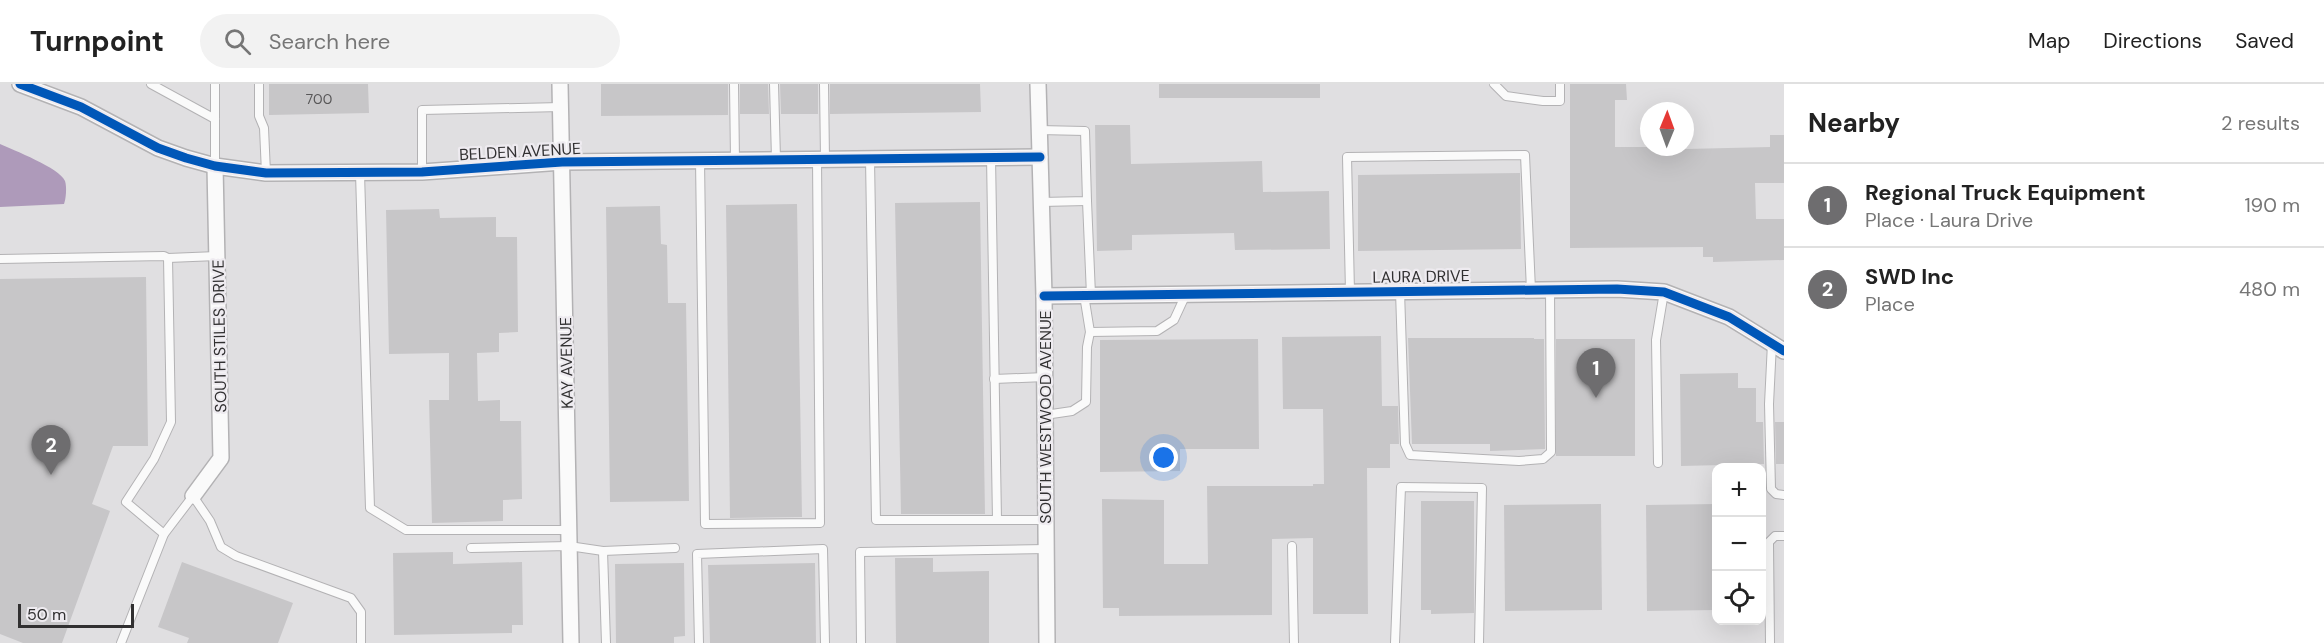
<!DOCTYPE html>
<html lang="en">
<head>
<meta charset="utf-8">
<style>
	body { margin:0; font-family:"DM Sans",sans-serif; background:#f2f2f2; color:#222 }
	.controls { position:absolute; right:18px; bottom:18px; display:grid; overflow:hidden; border-radius:12px; box-shadow:0 6px 24px #0002 }
	.controls button { width:54px; height:54px; display:grid; place-items:center; padding:0; border:0; border-bottom:2px solid #e0e0e0; background:#fff; color:#222; font:30px sans-serif }
	.compass { position:absolute; left:1640px; top:18px; width:54px; height:54px; border-radius:50%; background:#fff; box-shadow:0 6px 24px #0002; rotate:1deg }
	.scale { position:absolute; left:18px; bottom:15px; width:116px; box-sizing:border-box; padding-left:6px; border:3px solid #313031; border-top:0; font-size:16px; line-height:21px; white-space:nowrap; color:#313031; -webkit-text-stroke:4px #eeebf0; paint-order:stroke }
	.you { position:absolute; left:1164px; top:374px; width:21px; height:21px; margin:-15px; border:4px solid #fff; border-radius:50%; background:#1a73e8; box-shadow:0 0 0 9px #1a73e833 }
	.badge { display:grid; place-items:center; width:39px; height:39px; border-radius:50%; background:#6e6d6f; color:#fff; font-size:20px; font-weight:700 }
	.pin { position:absolute; translate:-50% -50px; filter:drop-shadow(0 2px 3px #0008) }
	.pin::after { content:''; position:absolute; top:32px; width:21px; height:18px; background:inherit; clip-path:polygon(0 0,100% 0,50% 100%) }
	.list { margin:0; padding:0; list-style:none }
	h2 { display:flex; justify-content:space-between; align-items:center; height:78px; margin:0; padding:0 24px; font-size:26px }
	h2 small { font-size:20px; font-weight:400; color:#767676 }
	.list li { display:grid; grid-template-columns:39px 1fr auto; gap:18px; align-items:center; box-sizing:border-box; height:84px; padding:0 24px; border-top:2px solid #e0e0e0 }
	.list b { display:block; font-size:22px; white-space:nowrap }
	.list p { margin:0; font-size:20px; white-space:nowrap; color:#767676 }
	.list em { font-size:20px; font-style:normal; color:#767676 }
	.icon { flex:none; width:33px; height:33px; fill:none; stroke:currentColor; stroke-width:2; stroke-linecap:round; stroke-linejoin:round }
	.map { position:relative; flex:none; width:1784px; height:559px; overflow:hidden }
	header { display:flex; align-items:center; gap:36px; box-sizing:border-box; height:84px; padding:0 30px; background:#fff; border-bottom:2px solid #e0e0e0 }
	header strong { font-size:28px }
	nav { display:flex; gap:33px; margin-inline-start:auto; font-size:21px }
	.search { width:420px; height:54px; background:#f2f2f2; display:flex; align-items:center; gap:15px; box-sizing:border-box; padding:0 21px; border-radius:33px; color:#767676; font-size:22px }
	main { display:flex }
	aside { flex:1; background:#fff }
	.map>svg:first-child { display:block }
	.water { fill:#ae9aba }
	.building { fill:#c7c6c8 }
	.lines { fill:none; stroke-linecap:round; stroke-linejoin:round }
	.lane-casing { stroke:#b3b2b4; stroke-width:10 }
	.street-casing { stroke:#b3b2b4; stroke-width:18 }
	.lane { stroke:#fafafa; stroke-width:8 }
	.street { stroke:#fafafa; stroke-width:15 }
	.cycleway-casing { stroke:#eeebf0; stroke-width:13 }
	.cycleway { stroke:#0057b8; stroke-width:9 }
	.labels { text-anchor:middle; stroke-width:4.5; stroke-linejoin:round; paint-order:stroke }
	.number-label { font-size:14px; fill:#585758 }
	.street-label { font-size:16px; fill:#313031; stroke:#eeebf0 }
</style>
</head>
<body>
<header>
<strong>Turnpoint</strong>
<div class="search"><svg class="icon" aria-label="search" viewBox="0 0 24 24"><circle cx="10" cy="10" r="6"/><path d="M15 15l6 6"/></svg>Search here</div>
<nav><a>Map</a><a>Directions</a><a>Saved</a></nav>
</header>
<main>
<div class="map">
<svg width="1784" height="559" viewBox="0 0 1784 559">
	<rect width="100%" height="100%" fill="#e0dfe1"/>
	<path class="water" d="M0 60C13 66 60 84 65 97 67 103 66 115 64 120L0 123Z"/>
	<g class="building">
		<path d="M269 0H368L369 29 269 31Z"/>
		<path d="M601 0H728V31L601 32Z"/>
		<path d="M740 0H768L769 30H740Z"/>
		<path d="M780 0H818V30H781Z"/>
		<path d="M830 0H980L981 28 830 30Z"/>
		<rect x="1159" y="0" width="161" height="14"/>
		<path d="M1570 0H1626L1627 16H1615V63H1686V65L1770 63V51H1784V99H1755L1756 135H1784V176L1713 178V173H1703V163L1570 164Z"/>
		<path d="M1095 41H1130L1131 80 1262 77 1263 108 1329 107 1330 165 1235 166 1234 149 1132 151V166L1097 167Z"/>
		<path d="M1520 89 1521 165 1358 167V91Z"/>
		<path d="M980 118 985 430H901L895 119Z"/>
		<path d="M797 120 802 433 730 434 726 121Z"/>
		<path d="M660 122 661 160 667 161 668 219H686L689 417 610 418 606 123Z"/>
		<path d="M439 125 440 134 496 133V153H517L518 248 499 249V268L477 269 478 317 500 316V337H521L522 415 503 416V437L432 439 429 316H449V269L389 270 386 126Z"/>
		<path d="M146 193 148 362H113L92 420 110 427 62 559H23L0 550V195Z"/>
		<path d="M1381 252 1382 322H1398L1399 360H1390V384H1367L1368 530H1313V454L1272 455V531L1119 532V524H1103L1102 415 1164 416V480H1208L1207 402H1313V400H1324L1323 325H1283L1282 253Z"/>
		<path d="M1408 254H1534V255H1544L1545 365 1490 367V360H1412Z"/>
		<path d="M1258 255 1259 365H1180V387L1100 388V256Z"/>
		<rect x="1556" y="255" width="79" height="117"/>
		<path d="M1738 289V304H1756V338H1763L1764 380 1681 382 1680 290Z"/>
		<path d="M1775 338H1784V380H1776Z"/>
		<path d="M1421 417H1474V529L1431 530V526H1421Z"/>
		<path d="M1601 420 1602 526 1505 527 1504 421Z"/>
		<path d="M1716 420V526L1647 527 1646 421Z"/>
		<path d="M453 468V480L522 478 523 541H512V549L394 551 393 469Z"/>
		<path d="M895 474H933V488L989 487V559H896Z"/>
		<path d="M182 478 293 519 278 559H187L189 554 158 543Z"/>
		<path d="M684 479 685 552 674 553V559H616L615 480Z"/>
		<path d="M815 479 816 559H710L708 481Z"/>
	</g>
	<g class="lines">
		<g class="lane-casing">
			<g id="lane">
				<path d="M151 0 215 35"/>
				<path d="M215 0V82"/>
				<path d="M259 0V32L264 44 266 89"/>
				<path d="M734 0 735 76"/>
				<path d="M774 0 776 75"/>
				<path d="M824 0 825 75"/>
				<path d="M1494 0 1506 12 1543 17H1560V0"/>
				<path d="M1039 46 1085 47 1087 117 1041 118"/>
				<path d="M991 73 997 436"/>
				<path d="M870 75 876 436H1046"/>
				<path d="M700 76 705 440 820 439 817 75"/>
				<path d="M422 88V26L561 23"/>
				<path d="M360 89 370 424 406 446H569"/>
				<path d="M1087 117 1091 211"/>
				<path d="M168 174 217 172"/>
				<path d="M0 175 164 172 168 174 171 338 154 375 126 418 164 450"/>
				<path d="M1400 207 1405 360 1410 371 1519 377 1543 375 1551 368 1550 205"/>
				<path d="M1350 208 1347 73 1525 71 1531 206"/>
				<path d="M1090 248 1157 247 1174 236 1186 210"/>
				<path d="M1772 259 1769 320 1771 405 1776 410 1784 411"/>
				<path d="M994 295 1045 293"/>
				<path d="M1045 331 1072 327 1086 318 1087 263 1090 248 1084 211"/>
				<path d="M1658 379 1656 256 1664 208"/>
				<path d="M1292 462 1294 559"/>
				<path d="M471 464 569 462 603 467 675 464"/>
				<path d="M603 467 606 559"/>
				<path d="M121 559 164 450 193 412 210 437 221 463 236 472 351 514 361 528V559"/>
				<path d="M699 559 697 470 823 465 825 559"/>
				<path d="M861 559 860 468 1046 465"/>
				<path d="M1395 559 1401 403 1482 404 1479 559"/>
				<path d="M1770 559 1769 458 1775 452H1784"/>
			</g>
		</g>
		<g class="street-casing">
			<g id="street">
				<path d="M20 0 81 23 158 64 186 74 215 82 266 89 422 88 562 78 1040 73"/>
				<path d="M560 0 571 559"/>
				<path d="M1038 0 1044 212 1047 559"/>
				<path d="M1044 212 1617 205 1664 208 1729 233 1784 267"/>
				<path d="M193 412 221 374 215 82"/>
			</g>
		</g>
		<use href="#lane" class="lane"/>
		<use href="#street" class="street"/>
		<g class="cycleway-casing">
			<g id="cycleway">
				<path d="M20 0 81 23 158 64 186 74 215 82 266 89 422 88 562 78 1040 73"/>
				<path d="M1044 212 1617 205 1664 208 1729 233 1784 267"/>
			</g>
		</g>
		<use href="#cycleway" class="cycleway"/>
	</g>
	<g class="labels">
		<g class="number-label">
			<text x="319" y="20">700</text>
		</g>
		<g class="street-label">
			<text transform="translate(520 67) rotate(-3)" y="6">BELDEN AVENUE</text>
			<text transform="translate(1421 192) rotate(-1)" y="6">LAURA DRIVE</text>
			<text transform="translate(219 252) rotate(-91)" y="6">SOUTH STILES DRIVE</text>
			<text transform="translate(566 279) rotate(-91)" y="6">KAY AVENUE</text>
			<text transform="translate(1045 333) rotate(-90)" y="6">SOUTH WESTWOOD AVENUE</text>
		</g>
	</g>
</svg>
<div class="controls">
<button>+</button>
<button>−</button>
<button><svg class="icon" aria-label="locate" viewBox="0 0 24 24"><circle cx="12" cy="12" r="6"/><path d="M12 2v4M12 18v4M2 12h4M18 12h4"/></svg></button>
</div>
<svg class="compass" viewBox="-18 -18 36 36"><path d="M0-13l5 13h-10z" fill="#e53935"/><path d="M0 13l5-13h-10z" fill="#767676"/></svg>
<div class="scale">50 m</div>
<div class="you"></div>
<div class="pin badge" style="left:1596px;top:314px">1</div>
<div class="pin badge" style="left:51px;top:391px">2</div>
</div>
<aside>
<h2>Nearby<small>2 results</small></h2>
<ul class="list">
<li><span class="badge">1</span><div><b>Regional Truck Equipment</b><p>Place · Laura Drive</p></div><em>190 m</em></li>
<li><span class="badge">2</span><div><b>SWD Inc</b><p>Place</p></div><em>480 m</em></li>
</ul>
</aside>
</main>
</body>
</html>
